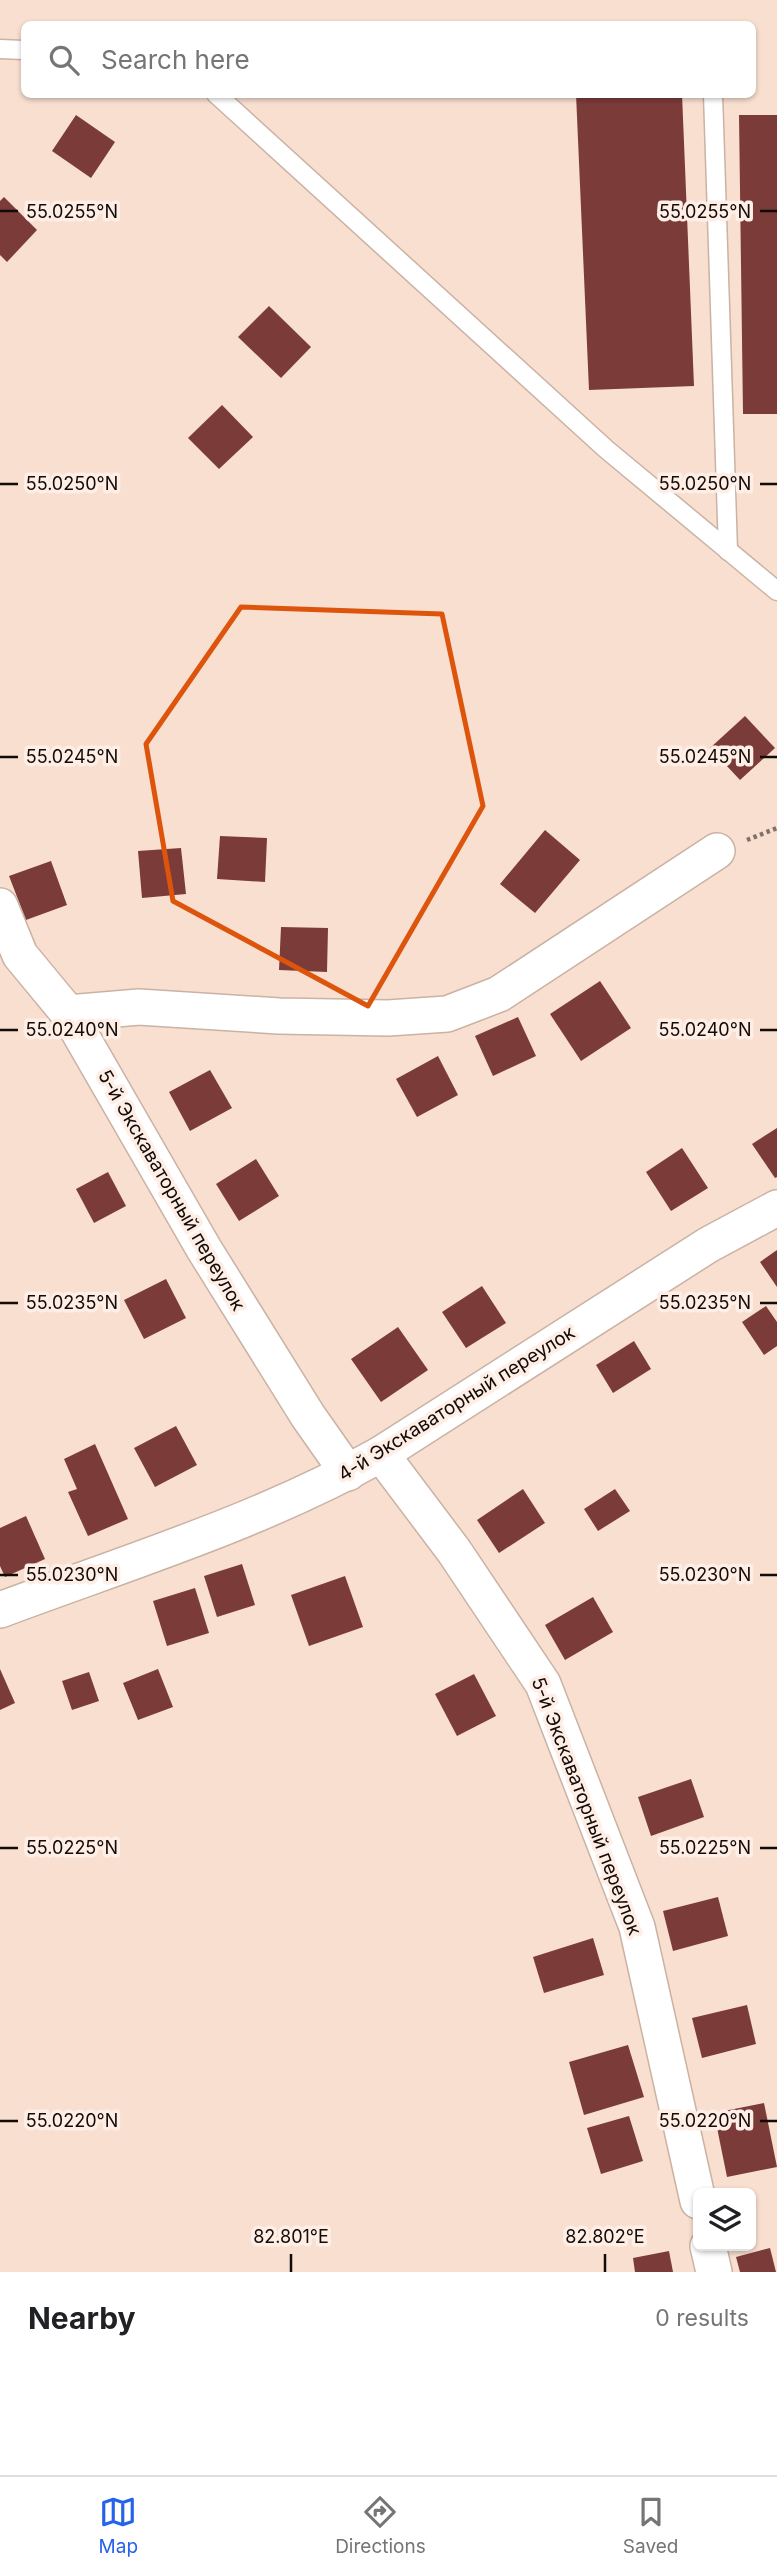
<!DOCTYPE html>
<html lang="en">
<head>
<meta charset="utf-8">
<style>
	body { margin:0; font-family:Inter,sans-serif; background:#f6f6f6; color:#202124 }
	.controls { position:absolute; right:21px; bottom:21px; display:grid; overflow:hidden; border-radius:10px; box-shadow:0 2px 5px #0004 }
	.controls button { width:63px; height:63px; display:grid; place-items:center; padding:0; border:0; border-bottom:2px solid #e0e0e0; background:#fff; color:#202124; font:35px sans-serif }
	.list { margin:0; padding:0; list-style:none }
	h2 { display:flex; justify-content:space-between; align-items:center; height:91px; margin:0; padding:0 28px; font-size:30px }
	h2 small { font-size:23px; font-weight:400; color:#757577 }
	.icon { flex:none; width:38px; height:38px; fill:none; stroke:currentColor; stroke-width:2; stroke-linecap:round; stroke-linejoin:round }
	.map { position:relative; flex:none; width:777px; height:2272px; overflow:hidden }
	.search { position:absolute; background:#fff; box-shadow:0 2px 5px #0004; left:21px; right:21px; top:21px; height:77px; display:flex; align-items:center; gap:18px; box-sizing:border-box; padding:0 24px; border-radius:10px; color:#757577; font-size:26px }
	.sheet { height:203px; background:#fff }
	nav { display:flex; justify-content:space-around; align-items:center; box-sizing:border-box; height:98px; border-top:2px solid #e0e0e0; background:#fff; font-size:19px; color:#757577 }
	nav a { display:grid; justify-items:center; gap:4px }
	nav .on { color:#2563eb }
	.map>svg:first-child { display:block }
	.building { fill:#7b3b39 }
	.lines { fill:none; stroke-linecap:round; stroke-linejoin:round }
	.lane-casing { stroke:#cab2a4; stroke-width:21 }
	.street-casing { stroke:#cab2a4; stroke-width:38 }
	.path { stroke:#817168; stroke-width:4.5; stroke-dasharray:3.5 3.5; stroke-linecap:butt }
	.lane { stroke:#fff; stroke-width:18 }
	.street { stroke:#fff; stroke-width:35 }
	.marked { fill:none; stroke:#dd550c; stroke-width:5; stroke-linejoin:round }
	.ticks { fill:none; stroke:#130b07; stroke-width:2.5 }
	.labels { text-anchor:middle; stroke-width:7; stroke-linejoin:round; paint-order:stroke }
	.street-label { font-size:19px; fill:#130b07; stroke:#feeee6 }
	.ticks-label { font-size:18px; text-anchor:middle; fill:#130b07; stroke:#feeee6; stroke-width:7; stroke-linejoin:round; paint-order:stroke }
</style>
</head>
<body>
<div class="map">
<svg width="777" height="2272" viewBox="0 0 777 2272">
	<rect width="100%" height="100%" fill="#f8dfd0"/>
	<g class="building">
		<path d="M576 94H682L694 386 589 390Z"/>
		<path d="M76 115 115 142 91 178 52 151Z"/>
		<path d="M739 115H777V414H743Z"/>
		<path d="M4 197 37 230 7 262 0 255V201Z"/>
		<path d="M269 306 311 347 281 378 238 337Z"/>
		<path d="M222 405 253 437 219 469 188 438Z"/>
		<path d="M745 716 775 748 740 780 710 748Z"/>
		<path d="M545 830 580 860 535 913 500 884Z"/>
		<path d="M220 836 267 838 265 882 217 879Z"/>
		<path d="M181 848 186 894 142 898 138 851Z"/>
		<path d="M51 861 67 905 26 920 9 876Z"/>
		<path d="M281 927 328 928 327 972 279 970Z"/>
		<path d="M600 981 631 1028 581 1061 550 1014Z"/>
		<path d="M518 1017 536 1056 493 1076 475 1036Z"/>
		<path d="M438 1056 458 1095 417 1117 396 1079Z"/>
		<path d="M210 1070 232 1108 190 1131 169 1092Z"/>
		<path d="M777 1128V1177L775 1178 752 1144Z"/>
		<path d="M682 1148 708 1188 671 1211 646 1172Z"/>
		<path d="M256 1159 279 1196 239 1221 216 1184Z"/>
		<path d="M108 1172 126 1206 94 1223 76 1189Z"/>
		<path d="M777 1250V1287L760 1262Z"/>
		<path d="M166 1279 186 1318 144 1339 124 1300Z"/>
		<path d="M482 1286 506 1323 466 1348 442 1312Z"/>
		<path d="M766 1306 777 1322V1346L764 1355 742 1322Z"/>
		<path d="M398 1327 428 1370 381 1402 351 1359Z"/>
		<path d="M634 1341 651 1369 613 1393 596 1365Z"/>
		<path d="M176 1426 197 1465 155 1487 134 1448Z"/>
		<path d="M95 1444 128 1519 88 1536 68 1492 77 1489 64 1459Z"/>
		<path d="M523 1489 545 1523 499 1553 477 1520Z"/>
		<path d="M615 1489 630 1511 598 1531 584 1509Z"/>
		<path d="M26 1516 45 1559 5 1577 0 1566V1528Z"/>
		<path d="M242 1564 255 1605 217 1617 204 1576Z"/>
		<path d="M345 1576 363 1627 309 1646 291 1595Z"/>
		<path d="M195 1588 209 1633 167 1646 153 1601Z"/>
		<path d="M593 1597 613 1632 565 1660 545 1625Z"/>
		<path d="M0 1669 15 1703 0 1710Z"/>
		<path d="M158 1669 173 1707 138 1720 123 1683Z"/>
		<path d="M89 1672 99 1701 72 1710 62 1681Z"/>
		<path d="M474 1674 496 1716 457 1736 435 1694Z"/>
		<path d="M691 1779 704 1817 651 1836 638 1797Z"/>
		<path d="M718 1897 728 1936 673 1951 663 1911Z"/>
		<path d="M593 1938 604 1975 544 1993 533 1957Z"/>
		<path d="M747 2005 756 2044 702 2058 692 2018Z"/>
		<path d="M628 2045 644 2097 584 2115 569 2062Z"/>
		<path d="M764 2103 777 2167 727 2177 714 2113Z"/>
		<path d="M629 2116 643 2161 601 2174 587 2128Z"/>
		<path d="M770 2248 776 2272H740L736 2257Z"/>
		<path d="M669 2251 673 2272H635L633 2258Z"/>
	</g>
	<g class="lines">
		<g class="lane-casing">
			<g id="lane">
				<path d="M0 49 24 50"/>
				<path d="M216 94 606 449 777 591"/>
				<path d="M713 94 728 551"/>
			</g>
		</g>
		<g class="street-casing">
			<g id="street">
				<path d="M0 906 20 955 68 1013 204 1249 308 1416 348 1473"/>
				<path d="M68 1013 139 1007 279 1016 388 1018 447 1014 499 994 717 851"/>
				<path d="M381 1454 454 1551 543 1684 637 1927 698 2201"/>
				<path d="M0 1610C128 1562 262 1521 381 1454L708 1245 777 1208"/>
				<path d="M708 2246 714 2272"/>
			</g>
		</g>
		<path class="path" d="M747 840 777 828"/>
		<use href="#lane" class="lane"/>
		<use href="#street" class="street"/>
	</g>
	<path class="marked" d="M241 607 442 614 483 806 368 1006 173 901 146 744Z"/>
	<path class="ticks" d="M0 211H18M760 211H777M0 484H18M760 484H777M0 757H18M760 757H777M0 1030H18M760 1030H777M0 1303H18M760 1303H777M0 1575H18M760 1575H777M0 1848H18M760 1848H777M0 2121H18M760 2121H777M291 2254V2272M605 2254V2272"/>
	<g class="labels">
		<g class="street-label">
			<text transform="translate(172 1190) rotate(60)" y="7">5-й Экскаваторный переулок</text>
			<text transform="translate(456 1403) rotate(-32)" y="7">4-й Экскаваторный переулок</text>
			<text transform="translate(587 1806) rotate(69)" y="7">5-й Экскаваторный переулок</text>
		</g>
	</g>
	<g class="ticks-label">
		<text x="72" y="218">55.0255°N</text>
		<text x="705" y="218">55.0255°N</text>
		<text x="72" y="490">55.0250°N</text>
		<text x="705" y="490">55.0250°N</text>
		<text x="72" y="763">55.0245°N</text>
		<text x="705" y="763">55.0245°N</text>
		<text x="72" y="1036">55.0240°N</text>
		<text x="705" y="1036">55.0240°N</text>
		<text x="72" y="1309">55.0235°N</text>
		<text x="705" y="1309">55.0235°N</text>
		<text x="72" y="1581">55.0230°N</text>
		<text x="705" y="1581">55.0230°N</text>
		<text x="72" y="1854">55.0225°N</text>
		<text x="705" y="1854">55.0225°N</text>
		<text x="72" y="2127">55.0220°N</text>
		<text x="705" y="2127">55.0220°N</text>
		<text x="291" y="2243">82.801°E</text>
		<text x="605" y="2243">82.802°E</text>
	</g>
</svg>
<div class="controls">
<button><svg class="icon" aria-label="layers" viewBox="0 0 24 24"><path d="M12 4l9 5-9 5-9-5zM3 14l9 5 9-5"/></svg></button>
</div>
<div class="search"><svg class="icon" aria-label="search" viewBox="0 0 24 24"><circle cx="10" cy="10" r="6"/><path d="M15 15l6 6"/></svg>Search here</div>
</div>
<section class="sheet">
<h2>Nearby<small>0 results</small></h2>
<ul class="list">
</ul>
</section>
<nav>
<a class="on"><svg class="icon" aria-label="map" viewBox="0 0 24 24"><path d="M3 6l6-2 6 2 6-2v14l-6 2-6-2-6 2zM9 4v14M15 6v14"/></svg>Map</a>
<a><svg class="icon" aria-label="directions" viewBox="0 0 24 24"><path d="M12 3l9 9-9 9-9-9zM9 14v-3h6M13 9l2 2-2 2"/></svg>Directions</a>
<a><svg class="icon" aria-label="saved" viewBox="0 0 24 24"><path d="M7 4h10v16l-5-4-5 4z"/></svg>Saved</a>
</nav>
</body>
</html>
